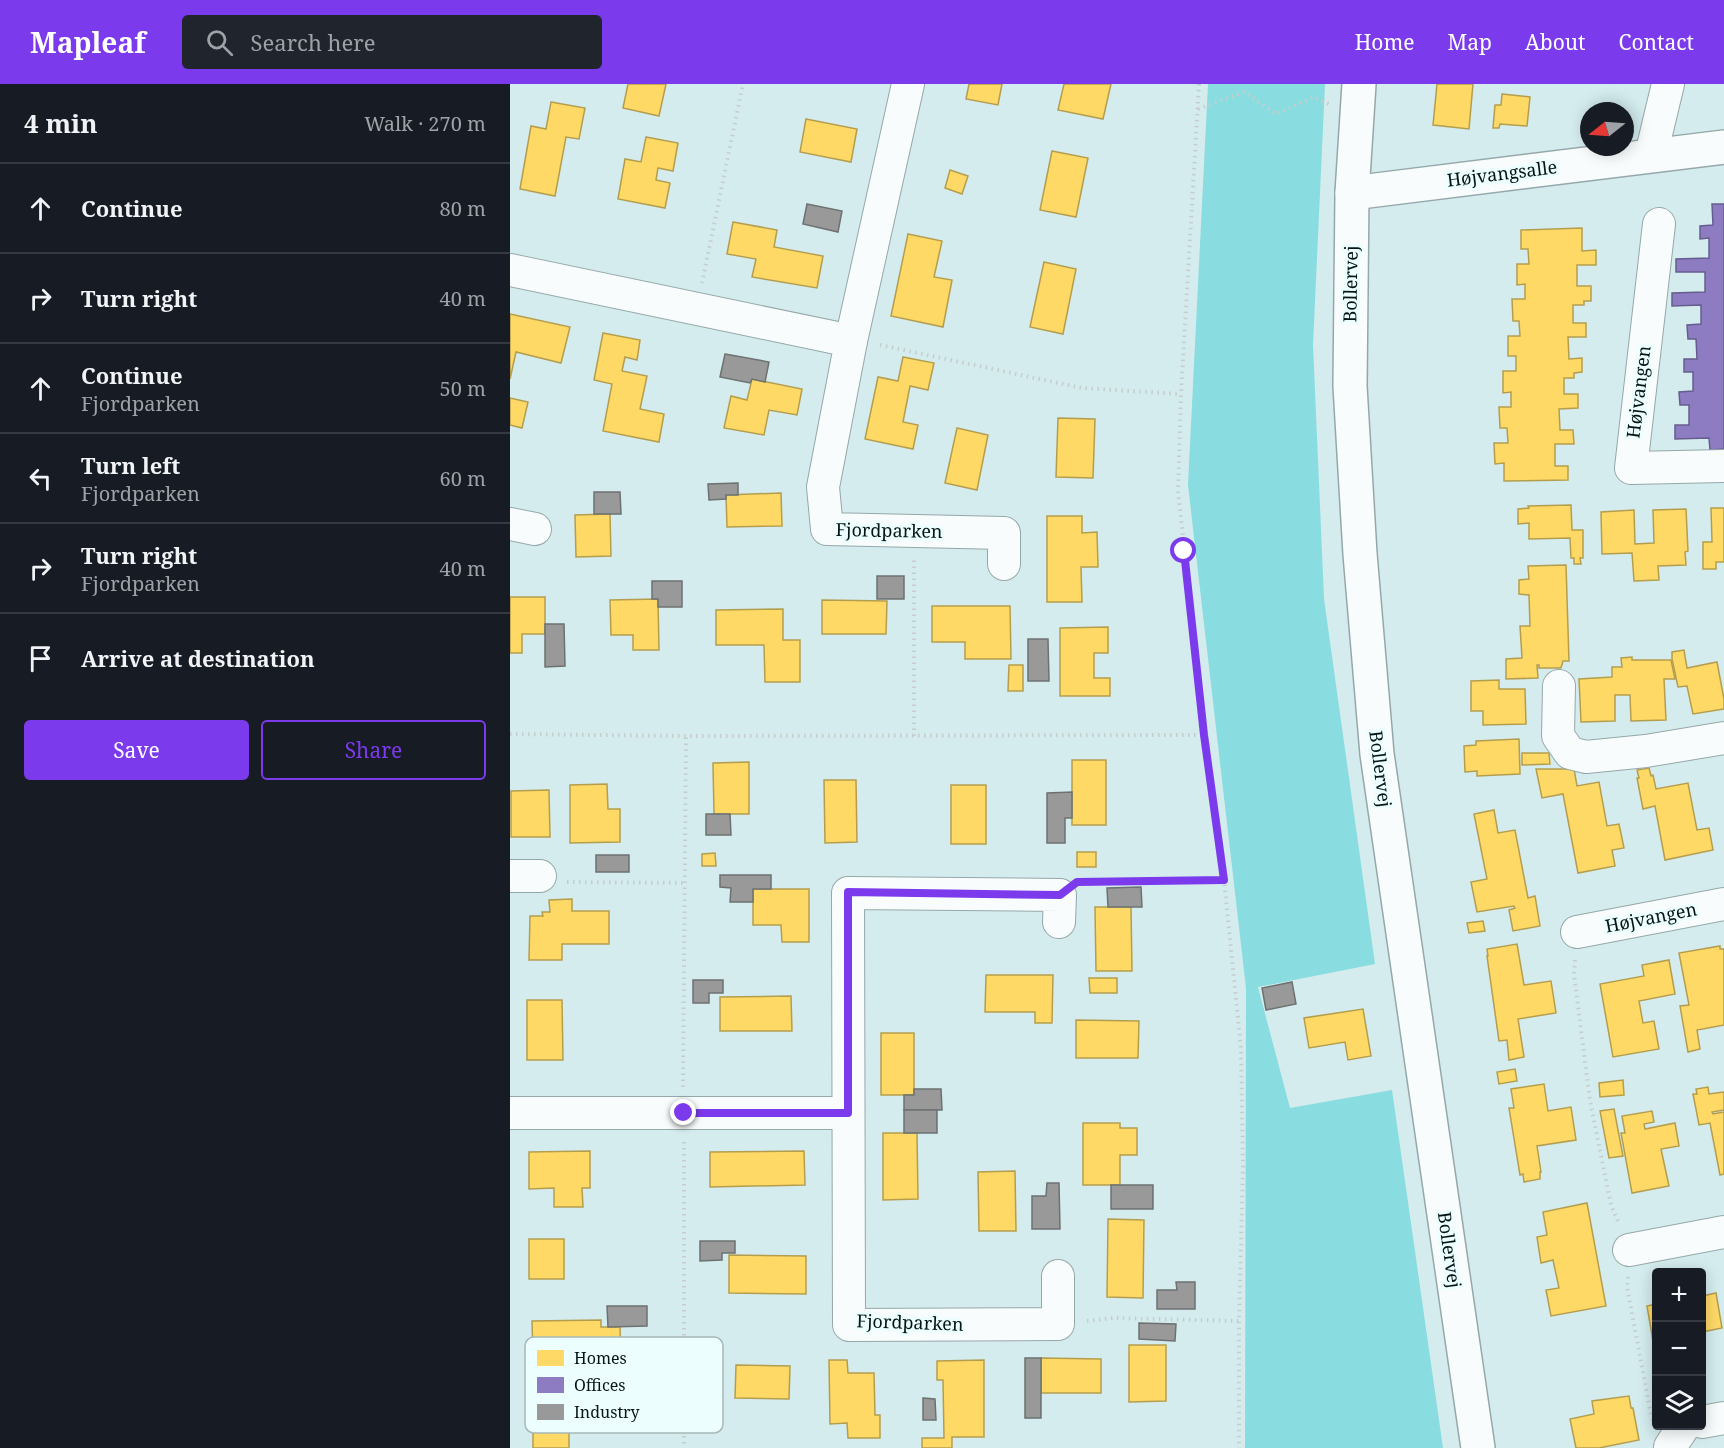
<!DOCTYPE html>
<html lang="en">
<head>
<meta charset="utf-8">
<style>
	body { margin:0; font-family:"Noto Serif",serif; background:#20242c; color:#f1f3f6 }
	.controls { position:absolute; right:18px; bottom:18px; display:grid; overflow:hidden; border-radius:6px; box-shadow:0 3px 15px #0003 }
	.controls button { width:54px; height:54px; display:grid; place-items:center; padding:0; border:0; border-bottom:2px solid #363941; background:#171b24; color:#f1f3f6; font:30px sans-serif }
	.compass { position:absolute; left:1070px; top:18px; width:54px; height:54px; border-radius:50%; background:#171b24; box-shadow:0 3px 15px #0003; rotate:253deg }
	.stop { position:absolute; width:18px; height:18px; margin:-14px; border:4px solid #7c3aed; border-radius:50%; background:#fff }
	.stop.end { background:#7c3aed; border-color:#fff; box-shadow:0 2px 6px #0008 }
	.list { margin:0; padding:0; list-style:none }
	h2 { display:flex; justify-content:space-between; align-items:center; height:78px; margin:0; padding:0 24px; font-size:26px }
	h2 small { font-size:20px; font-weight:400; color:#9ea1a6 }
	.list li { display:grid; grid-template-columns:39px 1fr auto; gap:18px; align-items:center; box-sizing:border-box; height:90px; padding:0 24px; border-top:2px solid #363941 }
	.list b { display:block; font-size:22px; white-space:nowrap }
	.list p { margin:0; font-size:20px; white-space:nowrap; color:#9ea1a6 }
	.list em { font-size:20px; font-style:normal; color:#9ea1a6 }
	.actions { display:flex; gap:12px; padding:18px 24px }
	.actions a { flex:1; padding:14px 0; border:2px solid #7c3aed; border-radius:6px; text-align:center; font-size:21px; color:#7c3aed }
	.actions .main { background:#7c3aed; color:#fff }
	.icon { flex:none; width:33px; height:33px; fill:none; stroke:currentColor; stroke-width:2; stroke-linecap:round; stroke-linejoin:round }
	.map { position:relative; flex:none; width:1214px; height:1364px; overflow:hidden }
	header { display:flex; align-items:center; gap:36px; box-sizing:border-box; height:84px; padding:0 30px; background:#7c3aed; color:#fff }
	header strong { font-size:28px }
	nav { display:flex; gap:33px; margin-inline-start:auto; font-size:21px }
	.search { width:420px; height:54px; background:#20242c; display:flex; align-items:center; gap:15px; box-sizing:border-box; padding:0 21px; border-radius:6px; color:#9ea1a6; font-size:22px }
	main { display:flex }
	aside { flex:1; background:#171b24 }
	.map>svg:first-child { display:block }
	.forest { fill:#89dce0 }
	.homes { fill:#ffd966; stroke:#b49e4e; stroke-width:1.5 }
	.offices { fill:#8e7cc3; stroke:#655d8f; stroke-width:1.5 }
	.industry { fill:#999; stroke:#6d7171; stroke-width:1.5 }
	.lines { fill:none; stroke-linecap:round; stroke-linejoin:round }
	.street-casing { stroke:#95a8a9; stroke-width:34 }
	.secondary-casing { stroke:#95a8a9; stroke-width:36 }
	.path { stroke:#c6cdcd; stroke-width:4; stroke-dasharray:1.5 4.5; stroke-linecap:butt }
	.street { stroke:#f9fcfc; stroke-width:32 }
	.secondary { stroke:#f9fcfc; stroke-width:33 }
	.route { stroke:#7c3aed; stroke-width:8 }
	.labels { text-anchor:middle; stroke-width:6; stroke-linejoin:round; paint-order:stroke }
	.street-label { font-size:18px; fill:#051515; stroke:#ecfefe }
	.key { fill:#ecfefe; stroke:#a7b8b8; stroke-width:1.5 }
	.key-label { font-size:16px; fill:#051515 }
</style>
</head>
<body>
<header>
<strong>Mapleaf</strong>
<div class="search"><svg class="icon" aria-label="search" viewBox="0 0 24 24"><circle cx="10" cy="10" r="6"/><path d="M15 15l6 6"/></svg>Search here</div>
<nav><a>Home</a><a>Map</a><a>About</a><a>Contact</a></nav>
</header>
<main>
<aside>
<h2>4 min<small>Walk · 270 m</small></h2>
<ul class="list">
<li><svg class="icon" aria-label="ahead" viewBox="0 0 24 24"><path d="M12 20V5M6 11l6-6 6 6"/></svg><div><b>Continue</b></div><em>80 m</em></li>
<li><svg class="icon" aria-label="right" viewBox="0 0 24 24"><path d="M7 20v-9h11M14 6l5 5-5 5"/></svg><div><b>Turn right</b></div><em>40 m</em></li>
<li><svg class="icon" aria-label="ahead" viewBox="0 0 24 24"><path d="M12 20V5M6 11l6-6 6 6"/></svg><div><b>Continue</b><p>Fjordparken</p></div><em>50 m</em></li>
<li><svg class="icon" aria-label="left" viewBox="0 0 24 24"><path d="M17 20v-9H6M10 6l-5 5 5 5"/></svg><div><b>Turn left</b><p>Fjordparken</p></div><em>60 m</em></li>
<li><svg class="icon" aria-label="right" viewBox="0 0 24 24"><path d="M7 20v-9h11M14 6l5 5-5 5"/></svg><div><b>Turn right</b><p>Fjordparken</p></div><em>40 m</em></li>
<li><svg class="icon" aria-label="arrive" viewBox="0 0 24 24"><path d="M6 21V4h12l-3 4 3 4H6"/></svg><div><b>Arrive at destination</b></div></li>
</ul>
<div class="actions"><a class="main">Save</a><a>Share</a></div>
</aside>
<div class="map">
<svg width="1214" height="1364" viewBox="0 0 1214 1364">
	<rect width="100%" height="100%" fill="#d4ecee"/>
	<path class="forest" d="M698 0H815L803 261 814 515 865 880 748 903 780 1024 882 1006 933 1364H735L736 904 678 401Z"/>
	<g class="homes">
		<path d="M118 0H156L149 32 113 24Z"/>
		<path d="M459 0H492L488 21 456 15Z"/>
		<path d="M554 0H601L593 35 548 26Z"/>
		<path d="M927 0H963L959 45 923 41Z"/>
		<path d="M992 10 1020 13 1017 42 990 40 989 44H983L985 21H991Z"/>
		<path d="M41 18 75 24 69 55 56 53 45 112 10 105 21 42 36 45Z"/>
		<path d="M296 35 347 45 341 78 290 68Z"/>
		<path d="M136 53 168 59 163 87 148 84 146 96 160 99 155 124 108 115 115 75 131 78Z"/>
		<path d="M542 67 578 74 566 133 530 126Z"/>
		<path d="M440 86 458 92 452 110 435 104Z"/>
		<path d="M223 138 267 146 264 163 313 172 307 204 242 193 246 175 217 170Z"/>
		<path d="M1072 144V167L1086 166V181H1067V202H1081V217H1074V221H1063V239H1076V253H1058L1059 275 1072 274V288L1064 289V294H1054V310H1068V324L1049 325 1050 346H1063L1064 360H1045V382H1058V396L994 397V379L985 380 984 359H998L997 344H990L989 323H1001V308L993 309V287H1006V272H998V252H1010L1009 237H1003L1002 215H1015V200L1007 201V180H1019L1018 165H1011V146Z"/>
		<path d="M398 150 432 157 424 193 442 196 433 243 381 232Z"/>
		<path d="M534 178 566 185 553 250 520 243Z"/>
		<path d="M0 230 60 243 51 279 6 268 0 295Z"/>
		<path d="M93 249 130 256 127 276 115 273 112 287 137 292 130 325 154 330 149 358 93 347 102 300 84 296Z"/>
		<path d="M393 273 424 279 418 306 400 302 393 338 408 341 403 365 355 355 368 293 388 297Z"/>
		<path d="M242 295 292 305 287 331 259 326 254 351 214 344 221 312 237 316Z"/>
		<path d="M0 314 18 318 12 344 0 341Z"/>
		<path d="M548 334 585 335 583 394 546 393Z"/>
		<path d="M447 344 478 351 467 406 435 399Z"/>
		<path d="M271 409 272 442 217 443 216 411Z"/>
		<path d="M1061 421 1062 446H1073V474H1070L1071 480H1064V474H1061L1060 454 1019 455V439L1008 440V425L1019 424 1018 422Z"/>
		<path d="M1201 424H1214V478H1206V485H1193V458H1202Z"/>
		<path d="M1176 425 1178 467 1175 468 1176 481 1148 482 1149 496 1124 497 1122 469 1092 470 1091 428 1124 426 1125 460 1144 459 1143 426Z"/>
		<path d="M100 430 101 472 66 473 65 431Z"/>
		<path d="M537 432H572V449L587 448 588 483H571L572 518H537Z"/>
		<path d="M1056 481 1059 577H1053L1051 584H1029V581H1027L1028 594 996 595V575L1012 574 1010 542H1020L1019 511 1009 510V496L1019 495 1018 482Z"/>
		<path d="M0 513H35V550H12V569H0Z"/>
		<path d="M148 515 149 566H123V551H101L100 516Z"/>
		<path d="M312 516 377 517 376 550H312Z"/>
		<path d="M422 522H500L501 575H455V558H422Z"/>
		<path d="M273 525V556H290V598H255L254 561H206V526Z"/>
		<path d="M598 543V569H584V594H600V612H550V544Z"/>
		<path d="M1174 566 1177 584 1207 578 1214 615V625L1183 630 1177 602 1168 603 1162 575V568Z"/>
		<path d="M1122 573V576H1161L1165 595H1154L1156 636 1121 637 1120 611H1105V637L1071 638 1069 595 1102 593V583H1112L1111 574Z"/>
		<path d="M499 581H513V607H498Z"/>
		<path d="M989 596V605H1015L1016 640 973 641V627H961V597Z"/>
		<path d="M1009 655 1010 690 967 692V687L955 688 954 662 966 661V657Z"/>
		<path d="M1012 669H1039L1040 680 1012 681Z"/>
		<rect x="562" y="676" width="34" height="65"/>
		<path d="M239 678V730H204L203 679Z"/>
		<path d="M1139 684 1141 692 1143 691 1146 705 1178 699 1187 746 1199 744 1203 766 1155 776 1145 722 1133 725 1127 694H1129L1127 686Z"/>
		<path d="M1026 685H1064L1067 702 1089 698 1097 742 1109 740 1114 764 1102 766 1105 782 1068 789 1053 710 1032 714Z"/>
		<path d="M314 696H346L347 758 315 759Z"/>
		<path d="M97 700 98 725H110V758L60 759V701Z"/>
		<rect x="441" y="701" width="35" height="59"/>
		<path d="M39 706 40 753H1V707Z"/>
		<path d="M984 726 988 749 1005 746 1018 814 1025 812 1030 842 1003 847 999 826 1005 824 1004 822 967 828 961 798 977 795 964 730Z"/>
		<rect x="567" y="768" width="19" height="15"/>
		<path d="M205 769 206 782H192V770Z"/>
		<path d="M243 805H299V858H272L271 841H243Z"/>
		<path d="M62 815V827H99V860H52V876H19L20 832H33L32 828H40L39 816Z"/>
		<path d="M585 823H621L622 887H586Z"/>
		<path d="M973 837 975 847 959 849 957 839Z"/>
		<path d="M1007 860 1014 901 1041 897 1046 929 1008 935 1014 973 999 976 997 956 989 957 977 872H978L977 865Z"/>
		<path d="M1210 862V865H1214V941L1187 946 1190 965 1178 968 1170 922 1179 921 1169 869Z"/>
		<path d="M1159 876 1165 910 1129 917 1133 939 1144 937 1149 965 1103 973 1090 900 1134 892 1132 881Z"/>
		<path d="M476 891H543L542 939H525V928H475Z"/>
		<path d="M579 894H607V909H580Z"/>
		<path d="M281 912 282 947H210V913Z"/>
		<path d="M17 916H52L53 976H17Z"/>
		<path d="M853 925 861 972 838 976 835 958 799 964 794 934Z"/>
		<path d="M566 936 629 937 628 974H566Z"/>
		<rect x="371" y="949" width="33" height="62"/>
		<path d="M1005 985 1007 997 989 1000 987 988Z"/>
		<path d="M1113 996 1114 1011 1090 1013 1089 999Z"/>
		<path d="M1034 1000 1038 1027 1061 1023 1066 1056 1027 1062 1031 1088H1030V1095L1014 1098 1013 1090 1010 1091 999 1024H1004L1001 1005Z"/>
		<path d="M1198 1003 1199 1010 1214 1008V1026L1202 1028 1203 1030 1214 1028V1090L1210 1091 1200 1039 1189 1041 1183 1010H1187L1186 1005Z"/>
		<path d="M1104 1025 1113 1072 1099 1074 1090 1027Z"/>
		<path d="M1142 1027 1144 1038 1134 1040 1135 1045 1165 1039 1169 1062 1151 1065 1159 1102 1122 1109 1111 1049H1115L1112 1032Z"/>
		<path d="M573 1039H610V1044H627V1071H610V1101H573Z"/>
		<path d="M373 1049H407L408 1115 373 1116Z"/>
		<path d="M80 1067V1104H72L73 1123H44V1104L19 1105V1068Z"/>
		<path d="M294 1067 295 1101 200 1103V1068Z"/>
		<path d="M505 1087 506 1147H469L468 1088Z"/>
		<path d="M1077 1119 1096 1222 1041 1232 1036 1206 1049 1204 1043 1176 1031 1179 1027 1153 1037 1151 1033 1128Z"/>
		<path d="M598 1135 634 1136 633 1214 597 1213Z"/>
		<rect x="19" y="1155" width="35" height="40"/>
		<path d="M219 1171 296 1172V1210L219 1209Z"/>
		<path d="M1206 1209 1212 1244 1192 1248V1212Z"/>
		<path d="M1146 1220V1256L1143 1257 1137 1222Z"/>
		<path d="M91 1236V1243H110L111 1281 85 1282V1271L23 1272 22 1237Z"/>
		<path d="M619 1261H656V1317L619 1318Z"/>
		<path d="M531 1274 591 1275V1309H531Z"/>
		<path d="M319 1276H337L338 1289H364L365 1331H370V1354H338L337 1339 320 1340Z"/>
		<path d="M474 1276V1353H442V1364H412V1354H434L433 1296H427V1277Z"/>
		<path d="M226 1281 280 1282 279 1315 225 1314Z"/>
		<path d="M1119 1312 1121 1324H1123L1129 1356 1089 1364H1066L1060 1335 1084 1330 1082 1317Z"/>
		<path d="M23 1319H98V1341H59V1364H23Z"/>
	</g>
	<path class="offices" d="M1202 120H1214V365L1200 366 1199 354 1165 355V341H1179V321H1170L1169 308 1183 307V288H1174V275H1187L1186 255H1178L1177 241 1191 240V221L1162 222V209L1195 208V188H1166V175L1199 174V154L1190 155V142L1203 141Z"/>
	<g class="industry">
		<path d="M297 120 332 127 328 148 293 140Z"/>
		<path d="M215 270 259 278 255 298 242 295 240 299 210 293Z"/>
		<path d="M228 399V411H216V415L199 416 198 400Z"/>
		<path d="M84 408H110L111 430H84Z"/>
		<rect x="367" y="492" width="27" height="23"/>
		<path d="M142 497H172V523H148V515H142Z"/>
		<path d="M35 540H54L55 582 35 583Z"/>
		<path d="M518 555H538L539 597H518Z"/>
		<path d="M562 708V734H555V759H537V709Z"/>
		<path d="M196 730H220L221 751H196Z"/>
		<rect x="86" y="771" width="33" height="17"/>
		<path d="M210 791H261V805H243V818H220L221 804 210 803Z"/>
		<path d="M631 803 632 823H598L597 804Z"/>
		<path d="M183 896H213V909H199V919H183Z"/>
		<path d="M782 898 786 920 756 926 752 904Z"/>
		<path d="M404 1005H431L432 1026H394V1011H404Z"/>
		<rect x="394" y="1026" width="33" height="23"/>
		<path d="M537 1099H549L550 1145H522V1112H536Z"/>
		<rect x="601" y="1101" width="42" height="24"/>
		<path d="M190 1157H225V1169H212V1176L190 1177Z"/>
		<path d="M666 1198H685V1225H647V1206H667Z"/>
		<path d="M97 1222H137V1242L98 1243Z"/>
		<path d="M629 1239 666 1240 665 1257 629 1255Z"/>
		<rect x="515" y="1274" width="16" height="60"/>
		<path d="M413 1314 425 1315 426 1336H413Z"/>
	</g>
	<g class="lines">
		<g class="street-casing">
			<g id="street">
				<path d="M1141 71 1158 0"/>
				<path d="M1149 140 1121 384 1214 382"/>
				<path d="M0 186 341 257 313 403 317 445 494 449V480"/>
				<path d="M341 257 398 0"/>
				<path d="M0 440 25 445"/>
				<path d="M1049 602 1048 652 1060 669 1076 673 1136 667 1214 654"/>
				<path d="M0 792H30"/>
				<path d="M1067 848 1214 820"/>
				<path d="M0 1029H338"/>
				<path d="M1119 1166 1214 1148"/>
				<path d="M548 1192V1240L339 1241 338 809 550 811 549 838"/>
				<path d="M1192 1338 1214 1334"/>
				<path d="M1160 1363 1174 1342"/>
			</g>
		</g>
		<g class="secondary-casing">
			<g id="secondary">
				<path d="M849 0 842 109 840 302 850 470 867 670 968 1364"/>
				<path d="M842 109 1214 63"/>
			</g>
		</g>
		<g class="path">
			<path d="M689 0 671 310 668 407 695 651 714 796 731 964 733 1083 729 1237V1364"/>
			<path d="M688 25 734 8 766 30 804 13 819 20"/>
			<path d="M192 199 233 0"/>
			<path d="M370 261 572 304 671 310"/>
			<path d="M0 650 176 652 695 651"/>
			<path d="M404 652V476"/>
			<path d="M57 798 176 799"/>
			<path d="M574 798 714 796"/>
			<path d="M1065 876 1064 891 1080 1017 1101 1121 1109 1140"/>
			<path d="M173 1003 176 652"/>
			<path d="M174 1058V1364"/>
			<path d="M1118 1193 1117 1203 1141 1331 1143 1336"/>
			<path d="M577 1237 604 1234 729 1237"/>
		</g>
		<use href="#street" class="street"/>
		<use href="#secondary" class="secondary"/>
	</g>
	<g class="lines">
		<path class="route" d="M174 1029H338V808L550 811 567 798 714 796 694 651 674 467"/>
	</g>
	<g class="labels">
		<g class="street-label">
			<text transform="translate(992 90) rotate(-7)" y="6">Højvangsalle</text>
			<text transform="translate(841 200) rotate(-89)" y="6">Bollervej</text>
			<text transform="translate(1129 308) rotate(-83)" y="6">Højvangen</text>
			<text transform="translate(379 447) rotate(1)" y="6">Fjordparken</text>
			<text transform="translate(870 685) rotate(83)" y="6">Bollervej</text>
			<text transform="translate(1141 834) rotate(-11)" y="6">Højvangen</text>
			<text transform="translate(939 1166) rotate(82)" y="6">Bollervej</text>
			<text transform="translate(400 1239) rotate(2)" y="6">Fjordparken</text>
		</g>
	</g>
	<rect x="15" y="1253" width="198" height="96" rx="9" class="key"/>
	<rect x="27" y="1266" width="27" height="16" fill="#ffd966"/>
	<rect x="27" y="1293" width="27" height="16" fill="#8e7cc3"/>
	<rect x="27" y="1320" width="27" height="16" fill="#999"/>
	<g class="key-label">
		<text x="64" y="1280">Homes</text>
		<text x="64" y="1307">Offices</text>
		<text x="64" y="1334">Industry</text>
	</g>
</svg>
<div class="controls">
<button>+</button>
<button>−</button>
<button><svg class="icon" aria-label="layers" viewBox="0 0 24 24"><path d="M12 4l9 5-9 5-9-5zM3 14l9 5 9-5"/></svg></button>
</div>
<svg class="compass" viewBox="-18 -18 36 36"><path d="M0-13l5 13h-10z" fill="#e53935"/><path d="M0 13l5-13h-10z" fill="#9ea1a6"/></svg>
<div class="stop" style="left:674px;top:467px"></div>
<div class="stop end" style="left:174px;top:1029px"></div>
</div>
</main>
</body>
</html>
